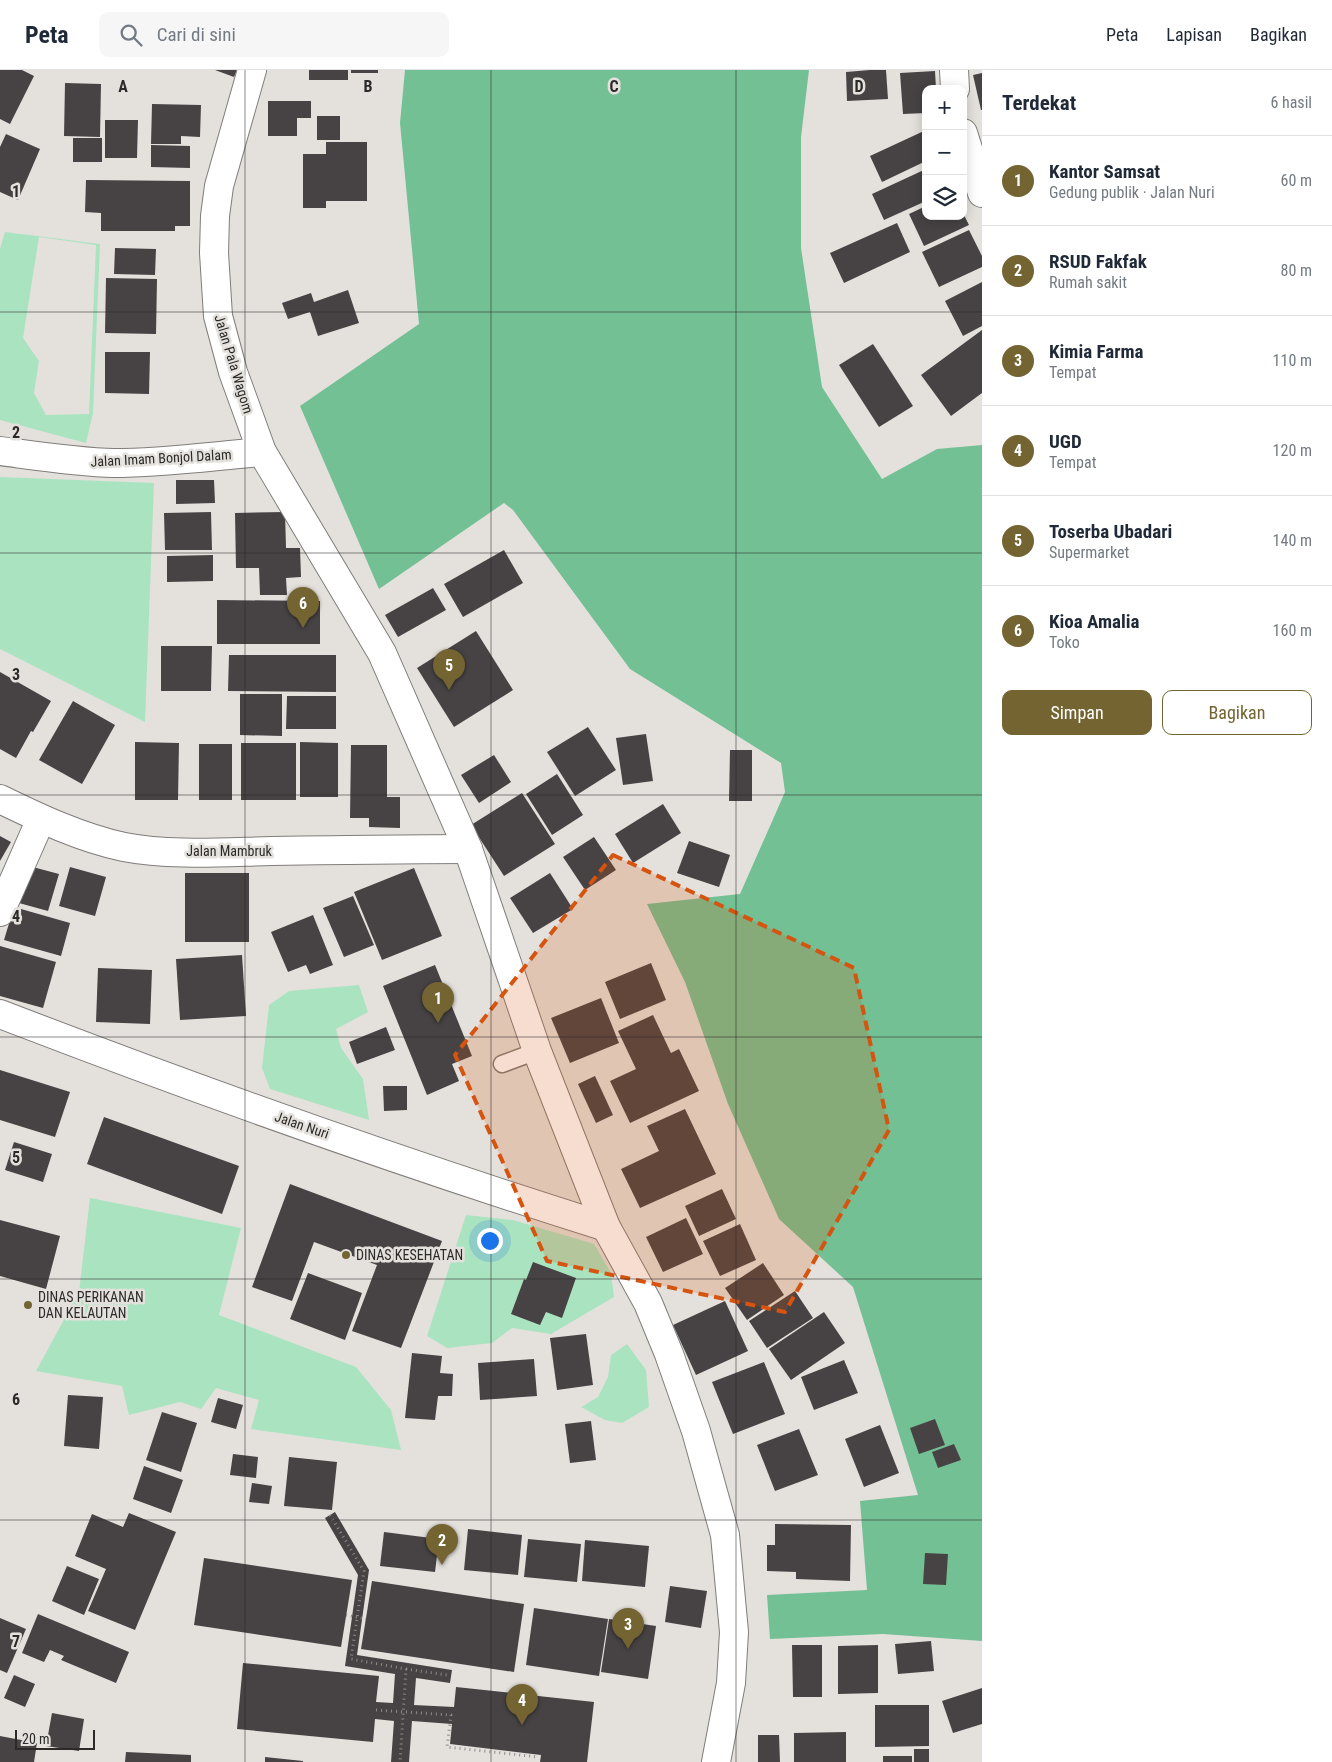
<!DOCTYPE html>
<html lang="id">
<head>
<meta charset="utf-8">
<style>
	body { margin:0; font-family:"Roboto Condensed",sans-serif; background:#f6f6f7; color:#1f2937 }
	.controls { position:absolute; right:15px; top:15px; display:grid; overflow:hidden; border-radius:10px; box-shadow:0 2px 12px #0003 }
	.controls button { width:45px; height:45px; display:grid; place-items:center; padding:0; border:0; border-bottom:1px solid #e0e1e3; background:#fff; color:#1f2937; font:25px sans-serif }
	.scale { position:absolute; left:15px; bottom:12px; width:80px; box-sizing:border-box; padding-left:5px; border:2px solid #2b2a29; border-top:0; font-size:14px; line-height:18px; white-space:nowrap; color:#2b2a29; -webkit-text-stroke:4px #e4e1dd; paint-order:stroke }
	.you { position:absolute; left:489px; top:1170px; width:18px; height:18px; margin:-12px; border:4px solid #fff; border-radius:50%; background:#1a73e8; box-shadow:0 0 0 8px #1a73e833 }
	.badge { display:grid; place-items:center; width:32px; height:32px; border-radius:50%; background:#736432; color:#fff; font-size:16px; font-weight:700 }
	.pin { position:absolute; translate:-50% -41px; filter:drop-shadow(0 1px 2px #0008) }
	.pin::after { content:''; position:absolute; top:26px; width:18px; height:15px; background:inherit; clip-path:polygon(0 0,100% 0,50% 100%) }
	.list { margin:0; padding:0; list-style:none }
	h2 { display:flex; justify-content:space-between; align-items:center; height:65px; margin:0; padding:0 20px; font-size:21px }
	h2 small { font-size:16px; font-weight:400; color:#747a83 }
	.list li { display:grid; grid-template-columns:32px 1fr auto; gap:15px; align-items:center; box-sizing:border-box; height:90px; padding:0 20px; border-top:1px solid #e0e1e3 }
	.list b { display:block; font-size:19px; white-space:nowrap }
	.list p { margin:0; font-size:16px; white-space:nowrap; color:#747a83 }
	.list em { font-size:16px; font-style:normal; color:#747a83 }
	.actions { display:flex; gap:10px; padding:15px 20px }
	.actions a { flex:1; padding:11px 0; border:1px solid #736432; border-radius:10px; text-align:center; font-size:18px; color:#736432 }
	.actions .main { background:#736432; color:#fff }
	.icon { flex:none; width:28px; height:28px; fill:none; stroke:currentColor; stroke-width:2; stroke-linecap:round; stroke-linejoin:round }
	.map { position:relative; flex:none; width:982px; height:1692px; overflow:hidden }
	header { display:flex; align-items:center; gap:30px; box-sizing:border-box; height:70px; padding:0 25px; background:#fff; border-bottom:1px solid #e0e1e3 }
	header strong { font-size:24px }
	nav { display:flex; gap:28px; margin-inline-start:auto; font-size:18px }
	.search { width:350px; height:45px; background:#f6f6f7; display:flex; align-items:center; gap:12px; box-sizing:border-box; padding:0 18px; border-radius:10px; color:#747a83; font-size:19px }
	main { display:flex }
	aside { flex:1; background:#fff }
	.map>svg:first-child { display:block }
	.green { fill:#aae3c0; fill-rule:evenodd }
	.forest { fill:#73c094 }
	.building { fill:#474345 }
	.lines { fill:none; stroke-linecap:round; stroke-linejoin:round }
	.service-casing { stroke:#807d7a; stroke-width:19 }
	.minor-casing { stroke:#807d7a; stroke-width:30 }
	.tertiary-casing { stroke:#807d7a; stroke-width:30 }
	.secondary-casing { stroke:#807d7a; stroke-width:30 }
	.path { stroke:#8c8a87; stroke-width:3; stroke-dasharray:1 4; stroke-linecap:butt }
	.service { stroke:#fff; stroke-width:16 }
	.minor { stroke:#fff; stroke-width:28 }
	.tertiary { stroke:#fff; stroke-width:28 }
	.secondary { stroke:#fff; stroke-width:28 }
	.marked { fill:#d5540f; fill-opacity:0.2; stroke:#d5540f; stroke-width:4; stroke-dasharray:10 6; stroke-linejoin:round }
	.grid { fill:none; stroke:#2b2a29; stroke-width:1; stroke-opacity:0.55 }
	.poi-dot { fill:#736432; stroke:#e4e1dd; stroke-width:2 }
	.labels { text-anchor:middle; stroke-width:5; stroke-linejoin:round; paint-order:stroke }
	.street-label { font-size:14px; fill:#2b2a29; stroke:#e4e1dd }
	.poi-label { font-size:14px; fill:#2b2a29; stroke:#e4e1dd; text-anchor:start }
	.grid-label { font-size:16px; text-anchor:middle; font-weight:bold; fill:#2b2a29; stroke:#e4e1dd; stroke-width:5; stroke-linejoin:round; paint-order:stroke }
</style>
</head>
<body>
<header>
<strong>Peta</strong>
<div class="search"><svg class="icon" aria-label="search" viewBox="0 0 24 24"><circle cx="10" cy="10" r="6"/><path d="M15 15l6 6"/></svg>Cari di sini</div>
<nav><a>Peta</a><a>Lapisan</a><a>Bagikan</a></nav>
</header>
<main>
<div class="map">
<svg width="982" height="1692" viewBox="0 0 982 1692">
	<rect width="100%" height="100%" fill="#e4e1dd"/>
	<g class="green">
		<path d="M5 162 100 174 93 343 86 373 0 350V179ZM39 167 96 175 89 344 46 345 34 323 39 291 23 268Z"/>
		<path d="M0 407 154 413 145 652 0 579Z"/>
		<path d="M359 915 368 942 336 959 341 978 363 1009 369 1050 270 1019 262 998 269 935 289 921Z"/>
		<path d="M90 1128 241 1158 219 1245 356 1297 391 1340 401 1380 251 1359 259 1330 216 1318 201 1339 180 1332 129 1345 122 1316 36 1301 79 1222Z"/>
		<path d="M466 1145 513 1150 594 1174 611 1203 614 1227 551 1264 512 1258 492 1273 447 1278 427 1266Z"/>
		<path d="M627 1274 646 1300 649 1337 622 1353 605 1350 581 1337 598 1327 608 1307 611 1285Z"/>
	</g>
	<path class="forest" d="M405 0H809L801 67V178L822 317 882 409 937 379 982 375V1571L883 1564 770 1569 767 1525 867 1520 860 1431 918 1425 853 1217 779 1149 728 1034 685 912 647 834 740 824 785 722 781 693 630 599 513 440 504 433 379 519 300 336 419 254 400 53Z"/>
	<g class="building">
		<path d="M0 0H22L34 6 10 54 0 49Z"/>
		<path d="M215 0H237L234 7Z"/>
		<rect x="309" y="0" width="39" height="10"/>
		<rect x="351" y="0" width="27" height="3"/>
		<path d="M870 0H886L888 29 847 31 846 2Z"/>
		<path d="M935 1 936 19H926V43L903 44 900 3Z"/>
		<path d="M982 3V40H981L973 5Z"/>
		<path d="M65 13 101 14 100 67 64 66Z"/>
		<path d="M268 31H311V48H297V66H268Z"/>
		<path d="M152 34 201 35 200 67 181 66V74H151Z"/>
		<rect x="317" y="46" width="23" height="24"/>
		<path d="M105 50H138L137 88H105Z"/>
		<path d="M926 60V91L882 112 870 86Z"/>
		<path d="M6 64 40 79 18 130 0 122V77Z"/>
		<rect x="73" y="68" width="29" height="24"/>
		<path d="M326 72H367V131H326V138H303V84H326Z"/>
		<path d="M151 75 190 76V98L151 97Z"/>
		<path d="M926 99V131L884 150 872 124Z"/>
		<path d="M86 110 190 111V156H175V161H101V143L85 142Z"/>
		<path d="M926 136V146H963V143L969 155 924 176 909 144Z"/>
		<path d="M897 153 910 182 844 213 830 183Z"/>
		<path d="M969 160 982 186V197L939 217 922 182Z"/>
		<path d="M115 178 156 179 155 205 114 204Z"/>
		<path d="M106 208 157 209 156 264 105 263Z"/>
		<path d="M982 212V256L963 266 945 231Z"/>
		<path d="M348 220 359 253 318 266 310 242 288 249 282 233 311 223 314 232Z"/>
		<path d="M982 260V323L951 346 921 305Z"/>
		<path d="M873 274 913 336 879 357 839 295Z"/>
		<path d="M105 282H150L149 324 105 323Z"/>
		<path d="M176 410H214L215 433 176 434Z"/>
		<path d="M211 442 212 480H165L164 443Z"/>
		<path d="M285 442 286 478H300L301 507 286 508 287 525H260L259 498H236L235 443Z"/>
		<path d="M504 480 523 513 463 547 444 514Z"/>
		<path d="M213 485V511L167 512V486Z"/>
		<path d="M433 518 446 540 398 567 385 545Z"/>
		<path d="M217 530 320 531V574H217Z"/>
		<path d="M476 561 513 620 454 657 417 598Z"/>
		<path d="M161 576H212L211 621H161Z"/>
		<path d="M229 585H336V622L228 621Z"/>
		<path d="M0 602 51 631 33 662 31 661 16 688 0 679Z"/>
		<path d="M240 624H282V666L240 665Z"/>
		<path d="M287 626H336V659H286Z"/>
		<path d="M73 631 115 655 82 714 39 690Z"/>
		<path d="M588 657 616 700 575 726 547 682Z"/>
		<path d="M646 664 653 711 623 715 616 668Z"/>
		<path d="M135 672 179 673 178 730H135Z"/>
		<path d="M300 672 338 673V727H300Z"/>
		<rect x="241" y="673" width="55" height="57"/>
		<rect x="199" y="674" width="33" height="56"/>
		<path d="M351 675H387V727H400V758L369 757V748H350Z"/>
		<path d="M730 680H752V731H729Z"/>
		<path d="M494 685 511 712 479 733 461 705Z"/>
		<path d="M557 704 583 745 552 765 526 724Z"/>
		<path d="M522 723 555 774 504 806 471 755Z"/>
		<path d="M663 734 681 763 633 793 615 764Z"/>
		<path d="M0 766 11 772 0 791Z"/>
		<path d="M594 767 616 800 585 820 563 787Z"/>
		<path d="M689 771 730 785 719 817 677 803Z"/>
		<path d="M29 796 59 804 48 841 19 833Z"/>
		<path d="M70 797 106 807 95 846 59 836Z"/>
		<path d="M414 798 442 866 382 890 354 822Z"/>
		<rect x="185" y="803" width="64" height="69"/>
		<path d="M550 803 573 839 533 863 510 828Z"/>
		<path d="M353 826 374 875 344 887 323 838Z"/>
		<path d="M14 837 70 853 61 886 4 870Z"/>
		<path d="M313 845 333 895 310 904 306 895 288 902 271 862Z"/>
		<path d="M0 876 56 892 43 938 0 926Z"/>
		<path d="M242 885 246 946 180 950 176 889Z"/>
		<path d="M651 893 666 930 620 949 605 912Z"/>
		<path d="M435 895 472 986 452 994 459 1011 427 1025 383 916Z"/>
		<path d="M98 898 152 900 150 954 96 952Z"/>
		<path d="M601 928 619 973 570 993 551 948Z"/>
		<path d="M653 945 671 983 679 979 699 1021 630 1053 610 1011 636 999 618 961Z"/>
		<path d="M386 957 395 980 357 994 349 972Z"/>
		<path d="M0 1000 70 1022 55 1067 0 1050Z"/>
		<path d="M595 1006 613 1045 596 1053 578 1014Z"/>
		<path d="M383 1016H407V1040L384 1041Z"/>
		<path d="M685 1039 716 1104 640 1138 621 1099 659 1081 647 1056Z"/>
		<path d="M104 1047 239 1096 222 1144 87 1094Z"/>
		<path d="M14 1072 52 1084 43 1112 5 1100Z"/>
		<path d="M290 1114 442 1171 401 1278 352 1261 377 1195 314 1172 292 1231 252 1217Z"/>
		<path d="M722 1119 736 1149 699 1166 685 1136Z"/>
		<path d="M686 1148 703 1184 663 1202 646 1167Z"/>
		<path d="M0 1150 60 1166 46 1219 0 1206Z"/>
		<path d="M740 1154 756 1190 720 1206 703 1171Z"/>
		<path d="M533 1192 576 1208 562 1248 546 1242 540 1255 511 1244 524 1209 526 1210Z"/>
		<path d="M763 1193 784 1225 747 1250 725 1218Z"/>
		<path d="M308 1203 362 1223 345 1270 290 1249Z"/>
		<path d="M795 1221 813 1248 767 1278 749 1251Z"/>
		<path d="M725 1231 748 1281 696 1305 673 1255Z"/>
		<path d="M824 1242 845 1273 791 1310 769 1279Z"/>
		<path d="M586 1264 593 1315 557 1320 550 1268Z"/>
		<path d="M412 1283 442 1286 440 1303 453 1304 452 1326H438L435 1350 405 1348Z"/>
		<path d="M534 1289 537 1326 480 1330 478 1293Z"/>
		<path d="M844 1290 858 1323 814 1340 801 1307Z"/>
		<path d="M764 1292 785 1344 733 1364 712 1312Z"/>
		<path d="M68 1325 103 1327 99 1379 64 1376Z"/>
		<path d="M218 1328 243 1335 236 1359 211 1352Z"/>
		<path d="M162 1342 197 1353 181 1402 146 1390Z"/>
		<path d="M935 1349 945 1375 919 1384 910 1358Z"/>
		<path d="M591 1351 596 1390 570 1393 565 1354Z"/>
		<path d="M880 1355 899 1403 864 1417 845 1369Z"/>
		<path d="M799 1359 818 1405 775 1421 757 1375Z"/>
		<path d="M954 1374 961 1390 938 1398 932 1382Z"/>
		<path d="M233 1384 258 1387 256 1408 230 1405Z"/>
		<path d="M289 1387 337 1392 332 1440 284 1436Z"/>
		<path d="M144 1396 183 1410 171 1443 133 1429Z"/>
		<path d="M252 1413 272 1416 269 1434 249 1432Z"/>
		<path d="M335 1442 369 1500 357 1585 452 1600 450 1613 416 1608 414 1635 454 1637 456 1617 594 1632 587 1692H540L541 1685 450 1674 452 1654 412 1651 409 1692H391L394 1651 375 1649 373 1672 237 1659 243 1593 379 1606 376 1632 393 1633 395 1604 345 1596 358 1505 325 1448Z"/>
		<path d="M129 1443 176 1462 135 1560 88 1541 106 1499 75 1486 92 1444 123 1457Z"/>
		<path d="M775 1454 851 1455 850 1511 796 1509V1502L767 1501V1475H775Z"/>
		<path d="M468 1459 522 1465 518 1505 464 1500Z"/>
		<path d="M384 1462 439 1469 435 1502 380 1496Z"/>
		<path d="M528 1469 581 1474 577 1512 524 1507Z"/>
		<path d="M585 1470 649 1476 645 1517 582 1511Z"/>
		<path d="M925 1483 948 1484 946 1515 923 1514Z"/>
		<path d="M204 1488 352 1510 341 1577 194 1555Z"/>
		<path d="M67 1496 99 1509 84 1545 52 1531Z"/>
		<path d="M372 1511 524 1534 514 1602 361 1579Z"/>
		<path d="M670 1516 707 1521 701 1558 665 1552Z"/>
		<path d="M534 1538 608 1549 599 1606 526 1595Z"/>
		<path d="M38 1544 129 1582 116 1613 61 1590 64 1586 50 1580 44 1592 22 1583Z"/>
		<path d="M0 1548 26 1559 7 1603 0 1600Z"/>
		<path d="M609 1549 656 1556 648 1609 601 1602Z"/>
		<path d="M931 1571 934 1601 898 1604 895 1574Z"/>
		<path d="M792 1575H822V1627H793Z"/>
		<path d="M878 1575V1623L838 1624V1576Z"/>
		<path d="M14 1605 35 1614 25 1637 4 1628Z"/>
		<path d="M982 1618V1654L953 1663 942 1631Z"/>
		<path d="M875 1635H929V1676L875 1677Z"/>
		<path d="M52 1643 84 1649 79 1681 46 1676Z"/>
		<path d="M846 1662V1692H794V1663Z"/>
		<path d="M758 1665H779L780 1692H758Z"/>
		<path d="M0 1666 37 1673 34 1692H0Z"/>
		<rect x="914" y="1679" width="15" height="13"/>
		<path d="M126 1682 191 1685V1692H125Z"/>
		<rect x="883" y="1686" width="29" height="6"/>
		<path d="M265 1687 303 1691V1692H265Z"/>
	</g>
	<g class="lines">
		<g class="service-casing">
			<path id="service" d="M502 994 537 981"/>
		</g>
		<g class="minor-casing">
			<g id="minor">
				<path d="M0 729C39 748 81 768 124 777 170 786 224 782 271 781 337 780 403 779 468 779"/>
				<path d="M0 842 41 749"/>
				<path d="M0 944C200 1021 402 1093 606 1157"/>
			</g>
		</g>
		<g class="tertiary-casing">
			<g id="tertiary">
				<path d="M954 0 955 19"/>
				<path d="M963 63 982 123"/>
			</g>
		</g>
		<g class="secondary-casing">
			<g id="secondary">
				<path d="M252 0 219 116 215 146 214 183 218 246 233 302 262 382 382 583 468 779 537 981 606 1157 648 1233 669 1284 696 1361 725 1465 734 1562 731 1613 716 1692"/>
				<path d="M0 381C38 386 76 392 114 393 163 393 213 386 262 382"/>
			</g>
		</g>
		<g class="path">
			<path d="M330 1445 364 1501 351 1589 406 1599 400 1692"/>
			<path d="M346 1545 366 1549"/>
			<path d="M406 1599 447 1605"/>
			<path d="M376 1640 451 1645 447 1677 538 1687"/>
		</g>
		<use href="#service" class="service"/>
		<use href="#minor" class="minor"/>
		<use href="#tertiary" class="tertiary"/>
		<use href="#secondary" class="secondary"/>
	</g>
	<path class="marked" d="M613 785 854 898 889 1060 785 1242 547 1191 455 985Z"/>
	<path class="grid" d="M245 0V1692M491 0V1692M736 0V1692M0 242H982M0 483H982M0 725H982M0 967H982M0 1209H982M0 1450H982"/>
	<g class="poi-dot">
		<circle cx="346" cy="1185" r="5"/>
		<circle cx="28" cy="1235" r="5"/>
	</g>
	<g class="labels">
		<g class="street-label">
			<text transform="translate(234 294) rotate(73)" y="5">Jalan Pala Wagom</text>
			<text transform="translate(161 388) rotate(-3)" y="5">Jalan Imam Bonjol Dalam</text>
			<text x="229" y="786">Jalan Mambruk</text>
			<text transform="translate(302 1055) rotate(19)" y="5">Jalan Nuri</text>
		</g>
		<g class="poi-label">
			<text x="356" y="1190">DINAS KESEHATAN</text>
			<text x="38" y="1232">DINAS PERIKANAN<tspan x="38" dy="16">DAN KELAUTAN</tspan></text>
		</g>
	</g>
	<g class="grid-label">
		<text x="123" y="22">A</text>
		<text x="368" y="22">B</text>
		<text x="614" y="22">C</text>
		<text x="859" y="22">D</text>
		<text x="16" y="127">1</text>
		<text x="16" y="368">2</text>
		<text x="16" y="610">3</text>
		<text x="16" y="852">4</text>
		<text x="16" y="1093">5</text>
		<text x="16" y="1335">6</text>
		<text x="16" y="1577">7</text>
	</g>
</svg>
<div class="controls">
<button>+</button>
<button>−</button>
<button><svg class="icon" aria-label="layers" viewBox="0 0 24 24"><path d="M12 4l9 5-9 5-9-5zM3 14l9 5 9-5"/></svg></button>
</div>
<div class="scale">20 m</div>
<div class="you"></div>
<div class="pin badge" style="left:438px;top:953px">1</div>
<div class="pin badge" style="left:442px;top:1495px">2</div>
<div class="pin badge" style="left:628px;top:1579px">3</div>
<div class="pin badge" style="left:522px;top:1655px">4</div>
<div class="pin badge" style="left:449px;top:620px">5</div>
<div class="pin badge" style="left:303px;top:558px">6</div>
</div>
<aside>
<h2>Terdekat<small>6 hasil</small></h2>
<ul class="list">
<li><span class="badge">1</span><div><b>Kantor Samsat</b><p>Gedung publik · Jalan Nuri</p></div><em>60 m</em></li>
<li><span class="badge">2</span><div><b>RSUD Fakfak</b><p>Rumah sakit</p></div><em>80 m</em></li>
<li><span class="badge">3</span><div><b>Kimia Farma</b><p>Tempat</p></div><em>110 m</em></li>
<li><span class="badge">4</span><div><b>UGD</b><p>Tempat</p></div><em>120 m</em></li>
<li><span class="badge">5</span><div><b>Toserba Ubadari</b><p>Supermarket</p></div><em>140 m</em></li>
<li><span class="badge">6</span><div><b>Kioa Amalia</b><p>Toko</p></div><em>160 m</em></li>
</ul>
<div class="actions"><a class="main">Simpan</a><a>Bagikan</a></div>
</aside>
</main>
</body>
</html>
